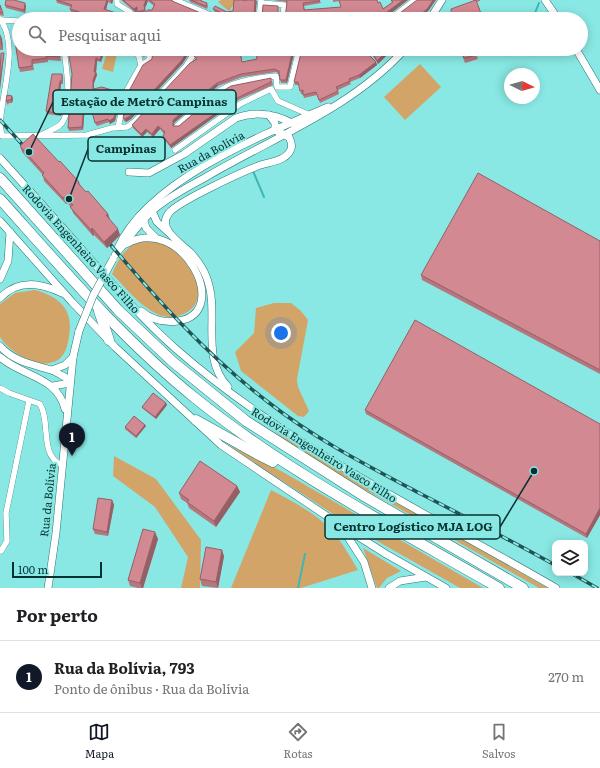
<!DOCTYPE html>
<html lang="pt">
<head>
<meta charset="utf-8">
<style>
	body { margin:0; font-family:Literata,serif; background:#f2f2f2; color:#202124 }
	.controls { position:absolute; right:12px; bottom:12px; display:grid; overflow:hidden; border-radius:8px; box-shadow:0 2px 10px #0003 }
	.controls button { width:36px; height:36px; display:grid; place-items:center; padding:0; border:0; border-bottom:1px solid #e0e0e0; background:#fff; color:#202124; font:20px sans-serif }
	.compass { position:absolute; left:504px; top:68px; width:36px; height:36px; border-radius:50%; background:#fff; box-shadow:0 2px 10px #0003; rotate:95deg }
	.scale { position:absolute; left:12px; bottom:10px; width:90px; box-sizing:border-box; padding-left:4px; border:2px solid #063231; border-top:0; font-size:11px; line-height:14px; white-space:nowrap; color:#063231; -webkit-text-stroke:3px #89e8e4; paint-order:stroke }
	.you { position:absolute; left:281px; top:333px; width:14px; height:14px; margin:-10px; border:3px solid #fff; border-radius:50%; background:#1a73e8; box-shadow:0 0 0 6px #1a73e833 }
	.badge { display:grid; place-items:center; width:26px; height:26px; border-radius:50%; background:#111827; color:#fff; font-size:13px; font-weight:700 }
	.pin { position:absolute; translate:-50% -33px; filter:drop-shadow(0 1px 2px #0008) }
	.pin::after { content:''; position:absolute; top:21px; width:14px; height:12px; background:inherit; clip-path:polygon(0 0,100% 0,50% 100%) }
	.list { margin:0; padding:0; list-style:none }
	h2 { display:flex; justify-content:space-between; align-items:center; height:52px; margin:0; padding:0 16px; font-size:17px }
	h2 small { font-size:13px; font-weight:400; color:#757577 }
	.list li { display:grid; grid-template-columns:26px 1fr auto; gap:12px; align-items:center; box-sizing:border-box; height:72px; padding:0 16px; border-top:1px solid #e0e0e0 }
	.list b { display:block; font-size:15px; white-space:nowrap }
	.list p { margin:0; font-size:13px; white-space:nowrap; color:#757577 }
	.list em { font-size:13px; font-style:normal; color:#757577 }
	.icon { flex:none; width:22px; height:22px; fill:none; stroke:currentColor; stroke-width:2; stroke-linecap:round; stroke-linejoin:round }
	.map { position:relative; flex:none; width:600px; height:588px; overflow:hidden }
	.search { position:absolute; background:#fff; box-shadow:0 2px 10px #0003; left:12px; right:12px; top:12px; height:44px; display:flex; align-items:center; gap:10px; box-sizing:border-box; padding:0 14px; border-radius:22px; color:#757577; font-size:15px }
	.sheet { height:124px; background:#fff }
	nav { display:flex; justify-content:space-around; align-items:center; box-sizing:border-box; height:56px; border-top:1px solid #e0e0e0; background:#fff; font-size:11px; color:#757577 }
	nav a { display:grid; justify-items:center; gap:2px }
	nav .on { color:#111827 }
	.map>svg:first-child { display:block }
	.green { fill:#d3a468 }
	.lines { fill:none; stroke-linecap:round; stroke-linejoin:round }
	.stream { stroke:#40b6b2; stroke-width:2 }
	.street-casing { stroke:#2a7572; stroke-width:6 }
	.secondary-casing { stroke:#2a7572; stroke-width:8 }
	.highway-casing { stroke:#2a7572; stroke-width:11 }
	.street { stroke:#fff; stroke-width:5.5 }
	.secondary { stroke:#fff; stroke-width:7 }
	.highway { stroke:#fff; stroke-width:10 }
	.rail-casing { stroke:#1f5554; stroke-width:3.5 }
	.rail { stroke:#89e8e4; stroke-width:2; stroke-dasharray:6; stroke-linecap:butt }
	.secondary-bridge-casing { stroke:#2a7572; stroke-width:8; stroke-linecap:butt }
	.secondary-bridge { stroke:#fff; stroke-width:7 }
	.wall { fill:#b5767e; fill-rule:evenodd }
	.shaded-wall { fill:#946066 }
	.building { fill:#d38992; stroke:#946066 }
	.labels { text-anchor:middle; stroke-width:4; stroke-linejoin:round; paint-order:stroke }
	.street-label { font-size:11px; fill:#063231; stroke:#89e8e4 }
	.leader { fill:none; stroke:#063231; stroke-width:1.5 }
	.callout-dot { fill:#063231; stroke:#89e8e4; stroke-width:1.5 }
	.callout { fill:#89e8e4; stroke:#063231; stroke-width:1.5 }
	.callout-label { font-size:12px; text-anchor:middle; font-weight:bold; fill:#063231 }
</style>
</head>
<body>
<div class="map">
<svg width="600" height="588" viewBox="0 0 600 588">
	<rect width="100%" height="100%" fill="#89e8e4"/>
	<g class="green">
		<path d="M221 0H247L236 1 229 11 218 2Z"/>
		<path d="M108 49H118L113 72 102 69Z"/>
		<path d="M420 64 441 87 405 120 384 97Z"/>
		<path d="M144 239C150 241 158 241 164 244 189 255 219 305 178 316 171 318 162 317 155 313 138 304 125 287 112 274 120 256 125 247 144 239Z"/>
		<path d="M35 290C63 298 75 312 68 342 67 348 64 356 58 360 40 371 10 353 0 337V304L15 293Z"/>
		<path d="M274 303H291L301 311 308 320 297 379 298 387 309 411 304 417 298 416 241 371 235 352 254 333 256 308Z"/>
		<path d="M266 423 360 481 548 588H539C488 559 437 530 386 501 347 480 297 454 266 423Z"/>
		<path d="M224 443 283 472 483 588H460L356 529Z"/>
		<path d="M114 456 156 479 201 540 200 588H181L188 557 155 507 113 476Z"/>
		<path d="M271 490C292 501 317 514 332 531 343 543 350 557 358 570L301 588H231Z"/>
		<path d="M363 548 401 571 387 578 379 588H377Z"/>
	</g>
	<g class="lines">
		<g class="stream">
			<path d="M535 13 539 3"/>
			<path d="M253 171 264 197"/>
			<path d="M298 588 305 554"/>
		</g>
		<g class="street-casing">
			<g id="street">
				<path d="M117 0V4L130 12 135 19"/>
				<path d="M175 0 220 19"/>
				<path d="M261 3 284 5 283 19"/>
				<path d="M0 19C20 45 1 95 0 125"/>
				<path d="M259 19 261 0"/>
				<path d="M390 19 415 0"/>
				<path d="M1 20 19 21"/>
				<path d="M141 65 149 60 150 49"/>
				<path d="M0 125 2 136 87 135 112 128 127 127 134 122 186 66 197 49"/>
				<path d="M177 126C217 92 220 81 276 76L277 87H290L299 49"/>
				<path d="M118 127 127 90 141 65 137 49"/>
				<path d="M41 135C47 132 55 129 60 125 74 112 66 66 64 49"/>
				<path d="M175 150 240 104 271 89 278 101 310 115"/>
				<path d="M0 388 9 393 40 404C51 422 39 456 62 465"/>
				<path d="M1 551 7 541 6 513 29 401"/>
			</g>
		</g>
		<g class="secondary-casing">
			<g id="secondary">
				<path d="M545 0 558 19"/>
				<path d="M430 19 442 0"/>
				<path d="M576 49 600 90"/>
				<path d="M0 158C28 189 56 220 83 251 113 285 142 319 176 349 289 448 427 513 556 588"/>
				<path d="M129 172 149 173 184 154 236 118C255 111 275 114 294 124"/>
				<path d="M152 211 157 222 168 232"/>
				<path d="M143 217 146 228 155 237"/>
				<path d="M0 221 72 302 115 347 221 445 340 525 386 554 446 588"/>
				<path d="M126 244C181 212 234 313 178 321 164 323 152 320 141 311"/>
				<path d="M118 248C147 181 264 134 328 107"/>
				<path d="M115 255C127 241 138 224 152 211 168 197 188 187 206 177 274 137 352 108 405 49"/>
				<path d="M0 279 8 261 10 232"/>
				<path d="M0 298C18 279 40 283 62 293"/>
				<path d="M0 346C14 362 32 364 51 370 57 372 64 377 70 380"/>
				<path d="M0 357C23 377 57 376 65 409"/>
				<path d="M52 370 65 365 73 357"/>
				<path d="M53 386 70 383"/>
				<path d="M228 387C199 356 221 312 206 276 203 268 197 260 191 253 182 244 156 229 169 213 177 202 242 172 258 166 268 162 284 162 290 151 293 147 291 141 289 137L275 130V123L269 115"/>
				<path d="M342 528 364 562 372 588"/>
				<path d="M48 588 56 533 73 357 79 331"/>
				<path d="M389 588 400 581 426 577"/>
			</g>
		</g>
		<g class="highway-casing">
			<g id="highway">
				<path d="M0 178 118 310 173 362 246 421 364 496 523 588"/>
				<path d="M0 199C62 268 122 339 195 398 288 473 395 528 499 588"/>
				<path d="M99 311 109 340"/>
				<path d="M196 420 257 454 273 462"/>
			</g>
		</g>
		<use href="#street" class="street"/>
		<use href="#secondary" class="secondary"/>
		<use href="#highway" class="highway"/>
		<g class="rail-casing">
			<g id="rail">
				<path d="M0 120 30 153"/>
				<path d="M104 237C154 296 206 355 268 402 315 439 368 466 421 494 466 517 511 541 555 565"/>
				<path d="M571 573 597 588"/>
			</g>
		</g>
		<use href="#rail" class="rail"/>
		<g class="secondary-bridge-casing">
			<path id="secondary-bridge" d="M79 331 93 296 113 259"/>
		</g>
		<use href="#secondary-bridge" class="secondary-bridge"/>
	</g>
	<g class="wall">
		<path d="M56 0H113L112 4 108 2 106 10 116 13 117 16 116 19H83L84 17 71 12 70 9 71 7 57 3Z"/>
		<path d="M121 0H172V1L203 14 205 17 144 14 138 15 137 11 135 12ZM148 1 154 6 152 10 146 12 145 8Z"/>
		<path d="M189 0H202V2L207 3 208 6 207 9 190 2Z"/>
		<path d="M234 0H244V1L256 0 255 18H223L222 16 215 12 213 9 227 12 233 11Z"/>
		<path d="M272 0H319L320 1 321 3 304 6 305 10 341 7 340 1 333 2V0H377L378 3 383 9 392 3 391 0H408L387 16V19H285L287 2Z"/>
		<path d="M473 0H480V1L476 2 474 1Z"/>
		<path d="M0 5 3 13 4 16 0 15Z"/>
		<path d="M5 5 26 6 25 13 6 8Z"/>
		<path d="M0 34 2 39 3 50H0Z"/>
		<path d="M14 34 59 49 61 61 48 60V62L33 64 34 70 20 72 19 68Z"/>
		<path d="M69 49H105L101 62 97 61 96 72 97 75 94 83V89L116 94 115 95 120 101 115 121 110 124 109 122 97 126 95 123 103 104 100 96H87L86 92 83 130 69 131 68 128 72 74Z"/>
		<path d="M199 49H295L287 83H281L279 74 276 72 242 77 218 86 174 123V126H179L213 97 272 81 273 85 238 100 171 148 164 139 163 136 164 134 160 129 153 137 147 132 142 137 133 128 132 125 196 59 194 56ZM256 51 257 59 242 62 241 55 245 54V52Z"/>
		<path d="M369 49H393L378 64Z"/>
		<path d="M460 49H475H474L478 59 465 63Z"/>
		<path d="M152 59 183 63 131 119 126 122 124 121 123 118Z"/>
		<path d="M376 62 377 65 360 78 350 82 351 84 338 90 339 94 320 103 317 95 304 98 303 94H301L299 85H295L294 82Z"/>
		<path d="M62 74 63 77V84H61L60 94 64 97 61 116 47 114 46 111Z"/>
		<path d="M12 96 13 99 12 103H9L8 105 7 104 6 101Z"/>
		<path d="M20 146 59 162 79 182 81 187 108 214 110 220 120 235 107 248 94 235 93 236 73 213 71 207 67 203 66 204 44 181 43 175 22 152Z"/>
		<path d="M600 241V374L422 280 421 275Z"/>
		<path d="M166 403 167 405 156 419 142 408V407Z"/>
		<path d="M365 410 600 424V515L587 538 366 414Z"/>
		<path d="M145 425 146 426 136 438 125 429V427Z"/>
		<path d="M237 486 240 492 216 527 189 508 187 503 181 499 179 493Z"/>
		<path d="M112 500 114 505 108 536 95 534 93 529Z"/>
		<path d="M158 539 143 588H138L130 586 128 580Z"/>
		<path d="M224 556 218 588 202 586 200 579Z"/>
	</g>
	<g class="shaded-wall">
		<path d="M107 0 108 2 105 12 104 9Z"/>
		<path d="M111 0H113L112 4 111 2Z"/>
		<path d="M146 0H147L148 1 145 8 146 13 144 5Z"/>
		<path d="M255 0 257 1 255 19 254 16Z"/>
		<path d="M403 0H408L387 16V19H386V13Z"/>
		<path d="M433 0H436L429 10 420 19H416Z"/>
		<path d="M25 3 26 6 25 13 24 10Z"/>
		<path d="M137 7 138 10 135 12 134 9Z"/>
		<path d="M116 13 117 16 116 19H114Z"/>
		<path d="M203 14 205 17 204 19H202Z"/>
		<path d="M0 34 2 39 3 50 1 44Z"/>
		<path d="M103 49H105L101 62 100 60Z"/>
		<path d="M144 49H146L144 58 143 55Z"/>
		<path d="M189 49H192L183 63 131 119 126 122 125 119Z"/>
		<path d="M293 49H295L287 83 286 80Z"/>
		<path d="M389 49H393L378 64 377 61Z"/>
		<path d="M4 53V55L0 90V82Z"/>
		<path d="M96 58 97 61 96 73V72L97 75 94 83V92L93 89V80Z"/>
		<path d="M376 62 377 65 360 78 359 75Z"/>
		<path d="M60 81 61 84 59 97 58 94Z"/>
		<path d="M217 83 218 86 174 123V129L173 126V120Z"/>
		<path d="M85 89 86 92 83 130 82 127Z"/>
		<path d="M63 95 64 97 61 116 60 114Z"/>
		<path d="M12 96 13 99 12 103 11 100Z"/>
		<path d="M119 98 120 101 115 121 110 124 109 121Z"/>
		<path d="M237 98 238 100 171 148 170 145Z"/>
		<path d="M158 126 160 129 153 137 152 134Z"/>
		<path d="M146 129 147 132 142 137 141 134Z"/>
		<path d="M65 197 67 203 66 204 63 198Z"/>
		<path d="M108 214 110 220 106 215Z"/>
		<path d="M92 228 94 235 93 236 91 230Z"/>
		<path d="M118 229 120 235 107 248 104 242Z"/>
		<path d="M166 403 167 405 156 419 155 417Z"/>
		<path d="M145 425 146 426 136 438V436Z"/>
		<path d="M237 486 240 492 216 527 214 521Z"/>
		<path d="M112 500 114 505 108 536 107 532Z"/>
		<path d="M600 508V515L587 538 586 534Z"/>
		<path d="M155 532 158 539 143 588H142L140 583Z"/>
		<path d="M222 550 224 556 218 588 216 582Z"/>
	</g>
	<g class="building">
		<path d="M6 0H14L25 3 24 10 5 5Z"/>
		<path d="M57 0H107L104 9 116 13 114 19H83L85 14 70 9 72 5Z"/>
		<path d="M123 0H146L144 5 145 10 137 12V7L134 9Z"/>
		<path d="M149 0H172V1L203 14 202 19H138L148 10H152L155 4Z"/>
		<path d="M191 0H201V1L207 3 206 6Z"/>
		<path d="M234 0H243L244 1 247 0H255L254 16 256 19H221L223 18 222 13 213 9 215 6 227 12 233 11Z"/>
		<path d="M286 0H319L320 1 303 3 304 10 341 7 339 0H377L378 3 380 2 383 9 393 2 391 0H403L386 13V19H387H381L380 18 377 19H285L287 2Z"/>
		<path d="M417 0H433L428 8 416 19H392Z"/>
		<path d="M476 0 483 19H452L451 9Z"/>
		<path d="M0 5 3 13 0 12Z"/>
		<path d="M263 5 278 6V18L280 19H260L262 18Z"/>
		<path d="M210 17 216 19H209Z"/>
		<path d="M19 33V49H59L60 57 46 56 47 58 32 60V66L19 68 14 34Z"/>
		<path d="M69 49H103L100 60 96 58 94 72H96L93 80V89L102 87 115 91 113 94 119 98 114 118 109 121 108 119 95 123 91 108 103 104 99 93H86L85 89 82 127 68 128 72 74 69 56Z"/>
		<path d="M141 49H144L143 55Z"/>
		<path d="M153 49H189L182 60 130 116 125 119 123 118 130 89 143 65 152 59Z"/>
		<path d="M199 49H247H244V51L240 52 242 62 257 59 256 49H293L286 80H280L279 71 274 69 241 74 217 83 173 120V126H179L213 97 231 86 271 78V82L237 98 170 145 163 136 165 132 158 126 152 134 146 129 141 134 132 125 190 63 197 59 194 56Z"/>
		<path d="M302 49H363L376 62 359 75 349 79 350 81 336 87 338 91 319 100 316 92 303 95V90L300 91 298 82H294Z"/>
		<path d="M370 49H389L377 61Z"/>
		<path d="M460 49H474L476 55 464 58Z"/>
		<path d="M1 53H4L0 82V72Z"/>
		<path d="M52 74H62V81H60L58 94 63 95 60 114 46 111Z"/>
		<path d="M7 95 12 96 11 100H8L7 102 6 101Z"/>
		<path d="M33 134 59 162 60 161 79 182 78 183 86 192 88 191 108 214 106 215 118 229 104 242 92 228 91 230 70 207 73 205 65 197 63 198 42 175 44 173 20 146Z"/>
		<path d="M478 173 600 241V370L421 275Z"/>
		<path d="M415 320 600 424V508L586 534 365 410Z"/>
		<path d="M153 393 166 403 155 417 142 407Z"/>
		<path d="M134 416 145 425 136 436 125 427Z"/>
		<path d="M200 461 237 486 214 521 187 502 189 500 179 493Z"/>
		<path d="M98 498 112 500 107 532 93 529Z"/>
		<path d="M143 529 155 532 140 583 128 580Z"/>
		<path d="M206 547 222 550 216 582 200 579Z"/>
	</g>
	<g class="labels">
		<g class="street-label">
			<text transform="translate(211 152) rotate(-29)" y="4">Rua da Bolívia</text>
			<text transform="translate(81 249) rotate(48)" y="4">Rodovia Engenheiro Vasco Filho</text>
			<text transform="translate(324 455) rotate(32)" y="4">Rodovia Engenheiro Vasco Filho</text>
			<text transform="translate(48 500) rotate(-84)" y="4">Rua da Bolívia</text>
		</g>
	</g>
	<path class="leader" d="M29 152L53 102M69 199L88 149M534 471L500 527"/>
	<g class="callout-dot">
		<circle cx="29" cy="152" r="4"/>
		<circle cx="69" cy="199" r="4"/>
		<circle cx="534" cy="471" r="4"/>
	</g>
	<g class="callout">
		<rect x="53" y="90" width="183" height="24" rx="4"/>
		<rect x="88" y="137" width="77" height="24" rx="4"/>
		<rect x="325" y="515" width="175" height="24" rx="4"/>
	</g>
	<g class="callout-label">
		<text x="144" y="106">Estação de Metrô Campinas</text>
		<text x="126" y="153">Campinas</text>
		<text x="413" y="531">Centro Logístico MJA LOG</text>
	</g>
</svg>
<div class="controls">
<button><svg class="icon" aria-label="layers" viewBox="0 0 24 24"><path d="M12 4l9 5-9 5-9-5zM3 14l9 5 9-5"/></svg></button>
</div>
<svg class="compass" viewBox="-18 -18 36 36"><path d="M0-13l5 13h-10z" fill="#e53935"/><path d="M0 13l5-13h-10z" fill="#757577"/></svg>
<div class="scale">100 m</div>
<div class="you"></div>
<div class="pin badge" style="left:72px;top:456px">1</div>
<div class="search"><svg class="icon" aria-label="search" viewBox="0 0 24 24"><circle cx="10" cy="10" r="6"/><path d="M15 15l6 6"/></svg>Pesquisar aqui</div>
</div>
<section class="sheet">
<h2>Por perto<small></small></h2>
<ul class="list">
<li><span class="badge">1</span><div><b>Rua da Bolívia, 793</b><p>Ponto de ônibus · Rua da Bolívia</p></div><em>270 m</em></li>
</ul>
</section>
<nav>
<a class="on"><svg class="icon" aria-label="map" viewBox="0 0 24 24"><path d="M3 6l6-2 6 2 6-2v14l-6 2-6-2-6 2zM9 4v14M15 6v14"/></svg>Mapa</a>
<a><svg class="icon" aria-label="directions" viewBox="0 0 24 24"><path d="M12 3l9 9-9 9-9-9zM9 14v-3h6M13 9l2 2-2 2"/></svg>Rotas</a>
<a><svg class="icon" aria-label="saved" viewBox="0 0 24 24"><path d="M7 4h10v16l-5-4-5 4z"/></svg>Salvos</a>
</nav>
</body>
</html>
